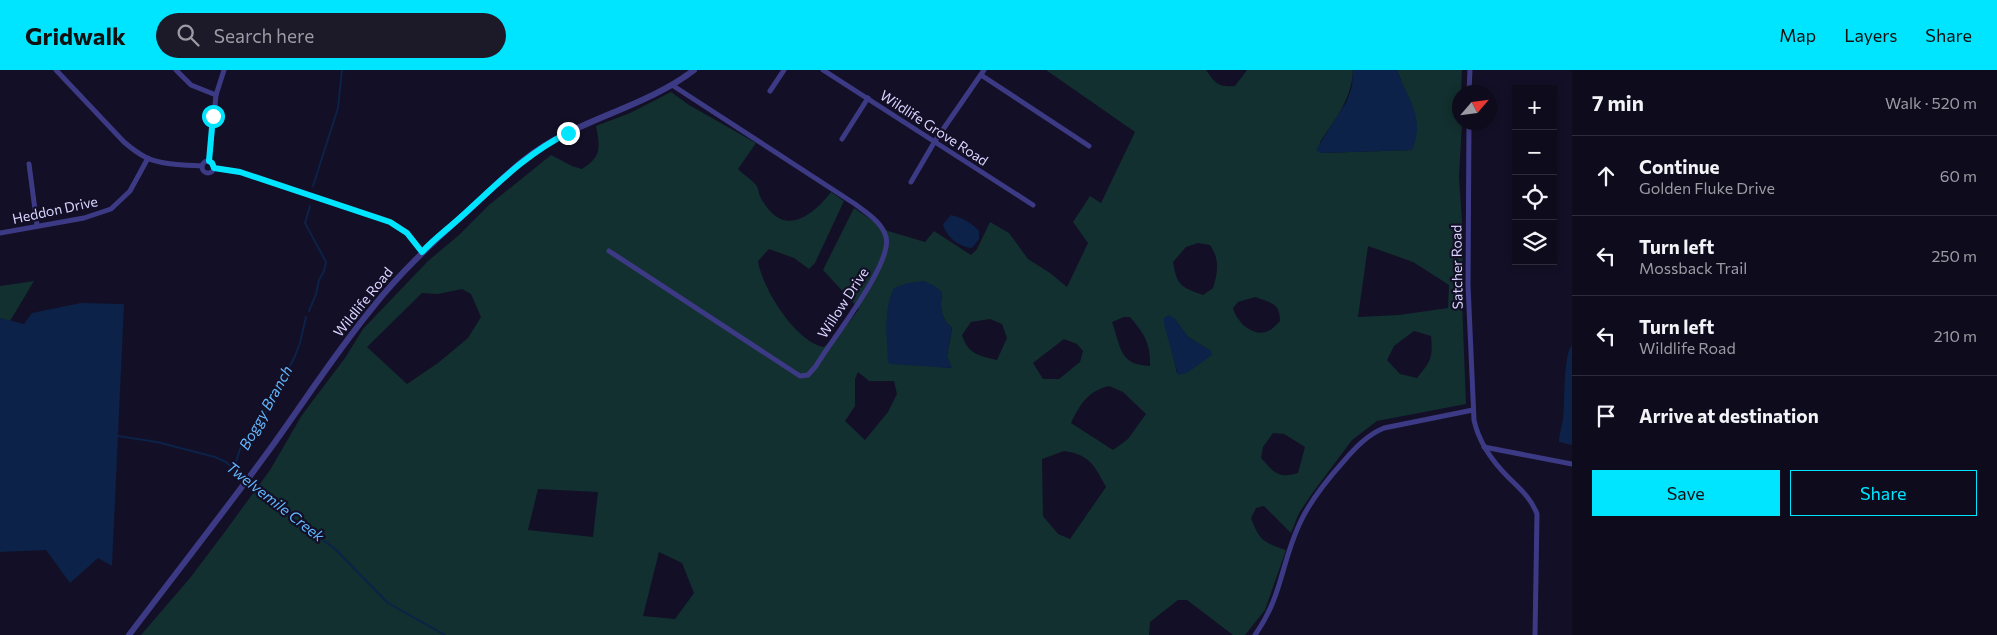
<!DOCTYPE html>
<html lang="en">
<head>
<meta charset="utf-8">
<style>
	body { margin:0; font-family:Commissioner,sans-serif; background:#1c1929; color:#f1f3f6 }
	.controls { position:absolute; right:15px; top:15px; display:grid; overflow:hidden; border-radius:0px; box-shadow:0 2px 8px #0003 }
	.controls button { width:45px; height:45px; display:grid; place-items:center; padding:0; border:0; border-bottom:1px solid #2e2b3b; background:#0e0b1c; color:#f1f3f6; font:25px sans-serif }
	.compass { position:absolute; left:1452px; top:15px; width:45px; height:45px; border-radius:50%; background:#0e0b1c; box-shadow:0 2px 8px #0003; rotate:62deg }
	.stop { position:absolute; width:15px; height:15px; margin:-11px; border:4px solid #00e5ff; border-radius:50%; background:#fff }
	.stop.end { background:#00e5ff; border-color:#fff; box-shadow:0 1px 5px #0008 }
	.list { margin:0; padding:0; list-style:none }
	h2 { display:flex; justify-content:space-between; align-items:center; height:65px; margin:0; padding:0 20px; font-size:21px }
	h2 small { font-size:16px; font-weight:400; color:#9b9ba3 }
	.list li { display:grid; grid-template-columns:32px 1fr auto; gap:15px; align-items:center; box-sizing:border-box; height:80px; padding:0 20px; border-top:1px solid #2e2b3b }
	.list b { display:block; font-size:19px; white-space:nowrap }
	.list p { margin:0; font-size:16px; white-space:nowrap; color:#9b9ba3 }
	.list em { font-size:16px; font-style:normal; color:#9b9ba3 }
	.actions { display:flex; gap:10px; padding:15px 20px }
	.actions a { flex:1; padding:11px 0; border:1px solid #00e5ff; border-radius:0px; text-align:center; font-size:18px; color:#00e5ff }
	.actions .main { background:#00e5ff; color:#111 }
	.icon { flex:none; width:28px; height:28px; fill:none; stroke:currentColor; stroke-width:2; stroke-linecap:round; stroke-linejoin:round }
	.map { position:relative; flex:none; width:1572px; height:565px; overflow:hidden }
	header { display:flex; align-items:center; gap:30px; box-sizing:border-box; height:70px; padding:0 25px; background:#00e5ff; color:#111 }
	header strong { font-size:24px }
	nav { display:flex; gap:28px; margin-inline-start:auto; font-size:18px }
	.search { width:350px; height:45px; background:#1c1929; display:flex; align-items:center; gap:12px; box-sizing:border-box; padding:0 18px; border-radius:28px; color:#9b9ba3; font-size:19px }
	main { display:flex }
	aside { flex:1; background:#0e0b1c }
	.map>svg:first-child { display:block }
	.green { fill:#12302f; fill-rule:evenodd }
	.water { fill:#0c2248 }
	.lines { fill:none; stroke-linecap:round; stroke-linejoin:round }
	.stream { stroke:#0c2248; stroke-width:2 }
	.minor { stroke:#3d3a85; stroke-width:5 }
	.tertiary { stroke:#3d3a85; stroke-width:6 }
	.route { stroke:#00e5ff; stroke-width:6 }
	.labels { text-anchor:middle; stroke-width:4.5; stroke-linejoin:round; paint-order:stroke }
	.street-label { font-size:14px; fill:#d9d4ff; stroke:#130f26 }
	.water-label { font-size:15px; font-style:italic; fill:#62b6ff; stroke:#130f26 }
</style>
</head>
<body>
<header>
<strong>Gridwalk</strong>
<div class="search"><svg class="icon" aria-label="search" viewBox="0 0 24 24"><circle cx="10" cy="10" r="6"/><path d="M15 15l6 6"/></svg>Search here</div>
<nav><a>Map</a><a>Layers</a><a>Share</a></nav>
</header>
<main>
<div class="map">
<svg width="1572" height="565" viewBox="0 0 1572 565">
	<rect width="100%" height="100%" fill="#130f26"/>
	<g class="green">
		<path d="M1046 0H1206C1216 14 1218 17 1235 16L1247 0H1353C1352 28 1336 49 1320 72L1321 83 1412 80 1401 10 1397 0H1462L1460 52 1462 53 1459 107 1463 166 1462 231 1466 334 1377 351 1352 370 1311 425 1299 443 1291 463 1264 436 1256 438 1251 448C1259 470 1264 473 1286 480L1265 540 1245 565H1233L1187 530H1178L1150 552 1149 565H141L190 508 224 463 270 400 302 345 345 288 363 259 428 191 459 165 489 135 551 85 572 96 582 99C602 86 600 78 596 56L630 43 671 22 689 35 756 73 738 99C744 105 751 109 756 115 759 119 758 122 760 126 762 131 767 138 771 142 792 164 817 140 831 122L844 131 815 193 809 199 794 188 769 179 758 191C762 218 796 273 824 277L845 257 859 239 823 200 854 138 888 161 925 172 934 161 971 185 977 179 990 152 1009 163 1028 189 1050 203 1067 217 1088 173 1073 152 1090 126 1101 133 1135 62ZM1198 173 1210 175C1220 190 1218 201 1213 218L1203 225C1181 217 1177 216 1173 192L1186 177ZM1368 176 1413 192 1449 215 1448 238 1399 245 1358 247ZM462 219 471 224 481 247 468 268 438 293 407 314 367 277 422 223 438 224ZM942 222C940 237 940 248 952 258L947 286 951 298 922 295ZM1255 227C1270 233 1280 232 1280 251 1277 254 1272 260 1268 261 1253 268 1236 251 1233 238L1238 232ZM1124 247H1130C1144 263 1151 274 1150 296 1119 295 1121 277 1112 252ZM1164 248H1174L1188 267 1211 281 1177 303ZM990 249 1002 254 1007 268 997 290C979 286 968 284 962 265L971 252ZM1414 261 1431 266C1433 288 1431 291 1417 308L1400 304 1387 290 1394 276ZM1064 269 1077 274 1083 281 1080 292 1059 309H1043L1033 293ZM858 302 869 311H894L897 324 888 342 865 370 845 351 855 336V309ZM1109 316 1123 322 1146 344 1128 369 1113 380 1071 353C1080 334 1088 321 1109 316ZM1273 363 1284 364 1305 377 1298 403C1278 409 1274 402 1261 388L1263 377ZM1064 381C1089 384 1095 396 1106 417L1070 469 1058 464 1043 446 1042 389ZM538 419 598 422 593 467 528 460ZM659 482 682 493 694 523 675 549 643 546Z"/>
		<path d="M34 211 10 251 0 248V216Z"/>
	</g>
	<g class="water">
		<path d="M1353 0H1397C1408 30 1426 48 1412 80L1321 83 1316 80 1347 31 1352 16Z"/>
		<path d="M951 145C961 147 972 153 979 161V169L972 178C959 177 946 167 943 154Z"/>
		<path d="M924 211 935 216 942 222C940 237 940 248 952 258L947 286 952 298 890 294 888 292C887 267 883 240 894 218L908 213Z"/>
		<path d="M81 233 124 234 112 496 98 488 70 513 46 480 0 482V248L24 254 32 243Z"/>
		<path d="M1169 245 1174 248 1188 267 1211 281 1212 285 1187 303 1178 305 1164 254V248Z"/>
		<path d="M1572 275V375L1559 372C1559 363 1562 357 1563 349 1565 334 1563 284 1572 275Z"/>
	</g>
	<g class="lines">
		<g class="stream">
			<path d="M313 116 338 38 342 0"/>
			<path d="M309 241 316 224 319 210 324 201 326 192 305 153 310 136"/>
			<path d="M118 366 157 372 215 387 226 392 245 409"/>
			<path d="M237 400 236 392 240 379 265 344 295 286 300 273 306 247"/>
			<path d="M249 412 292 448 334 478 388 533 445 565"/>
		</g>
		<g class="minor">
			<path d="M56 0 124 72C131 78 139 84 147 88 163 95 185 95 202 96"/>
			<path d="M176 0 191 15 216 25"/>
			<path d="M823 0 1033 135"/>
			<path d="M981 5 1089 76"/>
			<path d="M770 21 784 0"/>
			<path d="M1469 22 1470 0"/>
			<path d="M1469 52 1468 215 1474 350C1479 373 1492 391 1508 407 1520 419 1531 428 1537 444L1535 565"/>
			<path d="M842 69 868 28"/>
			<path d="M209 91 216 25 224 0"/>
			<circle cx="208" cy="97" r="6"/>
			<path d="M29 94 37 155"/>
			<path d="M214 98 240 102 390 152 407 163 422 182"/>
			<path d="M911 112 935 71 984 0"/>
			<path d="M0 163 84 148 111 139 130 121 148 88"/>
			<path d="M609 181 800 306 808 305 816 296C831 270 893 194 886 167 882 152 867 143 855 134L672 15"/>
			<path d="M1484 377 1572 394"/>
			<path d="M1255 565C1282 527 1281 494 1299 455 1309 432 1326 411 1343 392 1355 378 1367 365 1384 358L1473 340"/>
		</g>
		<path class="tertiary" d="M129 565C176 503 224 442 270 379 304 332 336 282 373 237 399 204 430 175 461 147 483 128 502 107 525 89 576 49 643 39 694 0"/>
	</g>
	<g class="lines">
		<path class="route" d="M213 46 209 91 212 93 214 98 240 102 390 152 407 163 422 182C434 169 449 158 462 146 496 115 527 83 568 63"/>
	</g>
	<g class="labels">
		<g class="street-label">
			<text transform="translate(934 58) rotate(33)" y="5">Wildlife Grove Road</text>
			<text transform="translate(55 140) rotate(-12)" y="5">Heddon Drive</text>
			<text transform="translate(1457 197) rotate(-91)" y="5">Satcher Road</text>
			<text transform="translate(363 232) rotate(-51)" y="5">Wildlife Road</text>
			<text transform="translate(843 233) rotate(-57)" y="5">Willow Drive</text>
		</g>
		<g class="water-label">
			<text transform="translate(266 338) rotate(-61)" y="5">Boggy Branch</text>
			<text transform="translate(275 432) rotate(38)" y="5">Twelvemile Creek</text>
		</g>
	</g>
</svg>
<div class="controls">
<button>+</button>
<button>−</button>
<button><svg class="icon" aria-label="locate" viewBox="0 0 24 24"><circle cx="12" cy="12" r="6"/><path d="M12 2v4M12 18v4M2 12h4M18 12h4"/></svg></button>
<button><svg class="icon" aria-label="layers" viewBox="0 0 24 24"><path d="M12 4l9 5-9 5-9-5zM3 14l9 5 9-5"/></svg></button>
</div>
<svg class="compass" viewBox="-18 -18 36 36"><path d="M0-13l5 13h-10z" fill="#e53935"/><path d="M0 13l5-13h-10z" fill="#9b9ba3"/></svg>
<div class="stop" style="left:213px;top:46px"></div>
<div class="stop end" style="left:568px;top:63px"></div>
</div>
<aside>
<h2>7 min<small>Walk · 520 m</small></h2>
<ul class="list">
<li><svg class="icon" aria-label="ahead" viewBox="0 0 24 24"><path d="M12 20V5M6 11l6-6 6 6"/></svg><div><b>Continue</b><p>Golden Fluke Drive</p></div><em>60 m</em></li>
<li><svg class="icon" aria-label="left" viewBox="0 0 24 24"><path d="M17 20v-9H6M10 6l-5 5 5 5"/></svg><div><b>Turn left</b><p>Mossback Trail</p></div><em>250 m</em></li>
<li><svg class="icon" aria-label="left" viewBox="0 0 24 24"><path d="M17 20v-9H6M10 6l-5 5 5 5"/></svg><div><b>Turn left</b><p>Wildlife Road</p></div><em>210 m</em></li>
<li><svg class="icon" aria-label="arrive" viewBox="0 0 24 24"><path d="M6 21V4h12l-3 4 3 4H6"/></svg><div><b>Arrive at destination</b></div></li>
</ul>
<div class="actions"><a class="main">Save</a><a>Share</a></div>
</aside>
</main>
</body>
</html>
